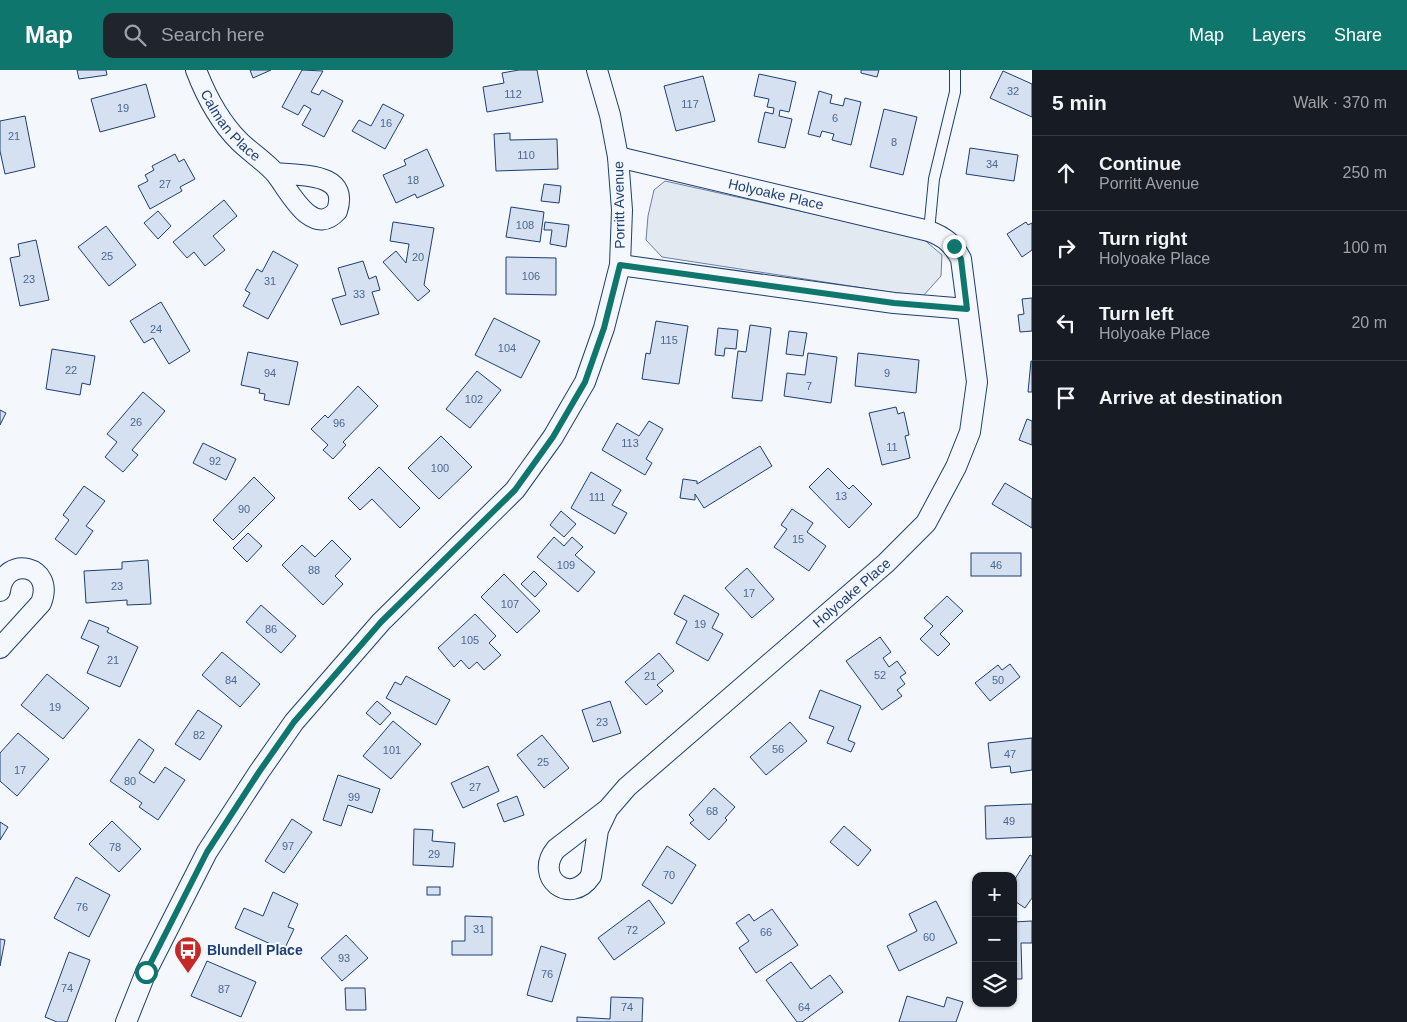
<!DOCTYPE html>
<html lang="en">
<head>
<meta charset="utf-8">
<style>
	body { margin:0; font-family:Helvetica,sans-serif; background:#20242c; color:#f1f3f6 }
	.controls { position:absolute; right:15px; bottom:15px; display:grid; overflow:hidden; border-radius:10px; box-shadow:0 1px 4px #0004 }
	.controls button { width:45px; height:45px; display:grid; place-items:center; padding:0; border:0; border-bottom:1px solid #363941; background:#171b24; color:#f1f3f6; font:25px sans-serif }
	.stop { position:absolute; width:15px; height:15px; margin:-11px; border:4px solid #0f766e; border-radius:50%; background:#fff }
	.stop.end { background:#0f766e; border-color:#fff; box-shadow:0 1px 5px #0008 }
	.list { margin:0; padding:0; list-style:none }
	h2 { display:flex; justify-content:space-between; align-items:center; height:65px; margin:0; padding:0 20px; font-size:21px }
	h2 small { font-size:16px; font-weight:400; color:#9ea1a6 }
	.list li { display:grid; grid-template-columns:32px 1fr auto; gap:15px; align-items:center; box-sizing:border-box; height:75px; padding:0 20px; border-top:1px solid #363941 }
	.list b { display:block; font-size:19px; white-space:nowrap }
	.list p { margin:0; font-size:16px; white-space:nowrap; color:#9ea1a6 }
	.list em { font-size:16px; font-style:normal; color:#9ea1a6 }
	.icon { flex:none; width:28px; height:28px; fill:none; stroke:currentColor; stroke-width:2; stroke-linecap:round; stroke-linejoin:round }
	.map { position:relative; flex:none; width:1032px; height:952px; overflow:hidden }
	header { display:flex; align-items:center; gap:30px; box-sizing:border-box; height:70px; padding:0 25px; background:#0f766e; color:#fff }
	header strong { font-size:24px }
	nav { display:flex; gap:28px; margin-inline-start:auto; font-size:18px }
	.search { width:350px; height:45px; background:#20242c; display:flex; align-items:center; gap:12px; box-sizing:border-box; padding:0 18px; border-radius:10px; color:#9ea1a6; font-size:19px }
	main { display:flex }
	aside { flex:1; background:#171b24 }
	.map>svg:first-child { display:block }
	.green { fill:#e3e9f0; stroke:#687fa3 }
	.building { fill:#d5e0f0; stroke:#1d3f73 }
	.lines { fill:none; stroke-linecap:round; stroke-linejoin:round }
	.service-casing { stroke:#1d3f73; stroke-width:12 }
	.minor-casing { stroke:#1d3f73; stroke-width:22 }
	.service { stroke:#f4f7fb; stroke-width:10 }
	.minor { stroke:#f4f7fb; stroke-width:20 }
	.route { stroke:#0f766e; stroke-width:6 }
	.labels { text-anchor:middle; stroke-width:4; stroke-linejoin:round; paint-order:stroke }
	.number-label { font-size:11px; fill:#4b6792 }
	.street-label { font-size:14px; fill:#1d3f73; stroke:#f4f7fb }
	.poi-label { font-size:14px; font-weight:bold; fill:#1d3f73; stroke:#f4f7fb; text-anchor:start }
</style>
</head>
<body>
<header>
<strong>Map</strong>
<div class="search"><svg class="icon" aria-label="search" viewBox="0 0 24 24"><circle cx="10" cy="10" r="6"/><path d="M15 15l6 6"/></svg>Search here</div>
<nav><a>Map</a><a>Layers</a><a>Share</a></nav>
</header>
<main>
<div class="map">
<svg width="1032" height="952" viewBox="0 0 1032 952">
	<rect width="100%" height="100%" fill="#f4f7fb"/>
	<path class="green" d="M665 111 922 168 942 185 941 206 923 226 889 222 662 187 646 170 648 146 654 120Z"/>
	<g class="building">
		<path d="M77 0H106L107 5 79 9Z"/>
		<path d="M250 0H271L253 8Z"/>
		<path d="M302 0 323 1 311 22 319 25 322 20 343 31 324 67 302 55 311 39 304 35 298 45 282 37Z"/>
		<path d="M519 0H537L543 32 487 42 483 17 504 13 502 3Z"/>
		<path d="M861 0H879L877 7 861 3Z"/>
		<path d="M1003 1 1032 14V47L990 28Z"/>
		<path d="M759 4 796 12 789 42 780 40 779 46 792 49 785 78 758 72 765 42 773 44 774 38 767 37 769 29 754 26Z"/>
		<path d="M703 6 715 51 676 61 664 16Z"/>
		<path d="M146 14 155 47 100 62 91 29Z"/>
		<path d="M819 21 832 25 830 33 843 36 845 28 861 32 851 75 832 70 834 64 822 61 820 67 808 64Z"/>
		<path d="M383 34 404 45 385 79 352 61 359 50 371 56Z"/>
		<path d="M884 39 917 47 903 105 870 97Z"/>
		<path d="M25 46 35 97 5 104 0 81V51Z"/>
		<path d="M510 63V70L557 69 558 99 496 101 494 64Z"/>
		<path d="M970 78 1018 85 1014 111 966 104Z"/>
		<path d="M427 79 444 116 417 128 415 124 396 133 383 105 406 95 404 90Z"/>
		<path d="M175 84 179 92 184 89 195 109 180 117 182 121 150 139 138 116 148 111 145 105 154 100 152 96Z"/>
		<path d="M544 114 561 116 559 133 541 131Z"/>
		<path d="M224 130 237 146 213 166 225 180 205 196 194 182 187 188 173 172Z"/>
		<path d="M511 137 544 142 540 172 506 167Z"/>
		<path d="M158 141 171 156 158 169 144 153Z"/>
		<path d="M393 152 434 158 424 215 430 221 418 231 383 192 396 181 406 193 409 174 390 171Z"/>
		<path d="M545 152 569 155 566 177 550 174 552 160H544Z"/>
		<path d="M1026 152 1028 155 1032 153V180L1022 187 1007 164Z"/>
		<path d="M106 156 136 195 109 216 78 177Z"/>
		<path d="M36 170 49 230 20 236 10 188 20 186 18 174Z"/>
		<path d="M273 181 298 195 268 249 243 236 250 223 245 220 257 199 262 202Z"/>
		<path d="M506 187 556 188V225L506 224Z"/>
		<path d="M363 191 369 209 376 206 380 220 372 222 379 244 341 255 332 229 346 225 338 198Z"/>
		<path d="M1032 228V261L1020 262 1018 245 1024 244 1022 229Z"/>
		<path d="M161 232 190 281 169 294 153 268 144 273 130 251Z"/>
		<path d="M494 248 540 271 521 308 475 285Z"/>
		<path d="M656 251 688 256 679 314 642 309 646 283 650 284Z"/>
		<path d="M750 255 771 258 762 331 732 328 738 281 746 282Z"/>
		<path d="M718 258 738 260 736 279 725 278 724 286 715 285Z"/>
		<path d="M789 261 807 263 803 286 786 284Z"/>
		<path d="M52 279 95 286 90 315 82 313 80 325 46 319Z"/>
		<path d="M248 282 298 292 289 335 264 330 265 324 259 323 260 319 241 315Z"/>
		<path d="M808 283 837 287 831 333 784 326 787 303 805 305Z"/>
		<path d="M858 283 919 290 916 323 855 316Z"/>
		<path d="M1031 291H1032V322H1028Z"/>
		<path d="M477 301 501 320 470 358 446 339Z"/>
		<path d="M358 316 378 336 343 372 346 375 333 389 323 380 328 375 311 359 325 345 328 348Z"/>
		<path d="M143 322 165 341 132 380 138 385 123 402 105 387 117 372 107 364Z"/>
		<path d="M896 337 898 344 904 342 909 365 905 366 910 388 882 395 869 343Z"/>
		<path d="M0 340 6 343 0 355Z"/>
		<path d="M1027 349 1032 351V375L1019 370Z"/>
		<path d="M649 351 663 359 646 389 652 393 645 405 602 380 617 353 639 366Z"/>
		<path d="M441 366 472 397 439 429 408 398Z"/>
		<path d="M203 373 236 389 226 410 193 393Z"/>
		<path d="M760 376 772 396 704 438 695 424V430L680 428 683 409 697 411V414Z"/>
		<path d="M379 397 420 438 400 458 372 429 360 440 348 428Z"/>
		<path d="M828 398 849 419 853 415 872 434 849 458 809 417Z"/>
		<path d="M591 402 621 420 612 435 627 443 615 464 571 438Z"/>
		<path d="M254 407 275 428 233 470 213 450Z"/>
		<path d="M1005 413 1032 429V458L992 434Z"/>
		<path d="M84 416 105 431 86 456 93 461 76 485 55 469 69 450 63 445Z"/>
		<path d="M792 439 813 453 807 462 826 476 809 501 774 477 787 459 781 455Z"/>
		<path d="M561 441 576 454 564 467 550 455Z"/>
		<path d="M248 463 262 476 247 492 233 478Z"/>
		<path d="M554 467 564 476 572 467 583 477 575 485 595 502 578 522 537 487Z"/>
		<path d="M332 470 351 489 335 506 343 514 323 535 282 495 302 475 315 487Z"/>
		<rect x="971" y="483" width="50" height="23"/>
		<path d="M148 490 151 534 127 535V530L86 533 84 501 122 499V492Z"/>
		<path d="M747 498 774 529 752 548 725 518Z"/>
		<path d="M534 501 547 514 535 527 521 514Z"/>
		<path d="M504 504 540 541 517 563 481 527Z"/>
		<path d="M684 525 719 544 712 558 723 564 708 591 676 573 687 551 674 544Z"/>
		<path d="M947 526 963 541 940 564 950 574 938 586 920 569 933 556 924 548Z"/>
		<path d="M261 535 296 566 281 583 246 552Z"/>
		<path d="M475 544 496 566 489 573 501 585 484 600 477 592 469 599 461 590 454 597 438 578Z"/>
		<path d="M89 550 109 558 107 562 138 577 120 617 87 603 99 576 81 568Z"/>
		<path d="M880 567 891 582 883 588 889 597 897 591 906 603 900 607 905 614 897 620 902 626 882 640 846 591Z"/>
		<path d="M222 582 260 614 240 637 202 605Z"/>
		<path d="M659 583 674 601 657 615 663 621 646 635 625 612Z"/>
		<path d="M1010 594 1020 607 990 631 975 613 998 595 1002 600Z"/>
		<path d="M47 604 89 638 63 669 21 635Z"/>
		<path d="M406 606 450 630 436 655 386 628 395 612 401 615Z"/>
		<path d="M820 620 861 636 848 670 855 673 851 682 827 673 834 657 809 648Z"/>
		<path d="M377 631 391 643 380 655 366 643Z"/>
		<path d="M610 631 621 663 593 672 582 640Z"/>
		<path d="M198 640 222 656 200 690 175 674Z"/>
		<path d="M393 651 421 674 391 709 363 686Z"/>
		<path d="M790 652 807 671 766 705 750 687Z"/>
		<path d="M18 663 49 689 17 726 0 711V683Z"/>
		<path d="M542 665 569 698 544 718 517 685Z"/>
		<path d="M1032 668V700L1011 703 1010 696 991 698 988 673Z"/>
		<path d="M139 669 154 680 139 703 154 713 165 697 185 710 158 750 139 737 142 733 110 711Z"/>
		<path d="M488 696 499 721 463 738 451 713Z"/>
		<path d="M338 705 380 719 372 743 348 735 341 756 323 750Z"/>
		<path d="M714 718 735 737 725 748 727 750 709 770 690 753 694 750 689 745Z"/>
		<path d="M517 726 524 745 504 752 497 734Z"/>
		<path d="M1032 734V767L986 769 985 736Z"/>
		<path d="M292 749 312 762 284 803 265 791Z"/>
		<path d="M112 751 141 779 119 802 89 774Z"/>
		<path d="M0 752 8 757 0 770Z"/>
		<path d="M844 756 871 780 858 796 830 772Z"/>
		<path d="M414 759 433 760 432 771 455 773 453 797 413 795Z"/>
		<path d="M667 776 696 795 672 834 642 815Z"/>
		<path d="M1030 785 1032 786V828L1025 838 1013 830V812Z"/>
		<path d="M76 807 110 825 89 867 54 848Z"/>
		<rect x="427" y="817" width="13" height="8"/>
		<path d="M273 822 298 834 288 857 294 859 284 880 235 858 244 838 263 846Z"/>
		<path d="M649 830 665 853 614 890 598 868Z"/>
		<path d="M936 831 957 873 899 901 887 876 917 861 909 844Z"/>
		<path d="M772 839 798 875 756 903 739 878 749 871 736 853 749 844 754 851Z"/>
		<path d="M465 846 492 847V885H452V871H465Z"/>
		<path d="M1032 851V873H1021L1022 909H1013V852Z"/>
		<path d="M346 865 368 888 342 911 321 888Z"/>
		<path d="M0 869 5 870 0 896Z"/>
		<path d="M541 876 566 884 552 932 527 925Z"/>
		<path d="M69 882 90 890 67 952H57L45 947Z"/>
		<path d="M207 891 256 912 241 947 191 926Z"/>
		<path d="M791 892 811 919 830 905 843 922 802 952H797L766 910Z"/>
		<path d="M345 918H365L366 940H346Z"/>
		<path d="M907 926 944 937 947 927 963 932 956 952H899Z"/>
		<path d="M611 927 643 928 642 952H577V947L610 949Z"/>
	</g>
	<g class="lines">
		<g class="service-casing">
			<path id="service" d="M929 161 934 109 955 22V0"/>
		</g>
		<g class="minor-casing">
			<g id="minor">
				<path id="s1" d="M196 0C206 26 219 51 239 71 250 82 267 93 276 104 289 120 312 169 337 141 350 102 301 106 275 103"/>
				<path d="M620 195 894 233 967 239"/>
				<path d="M0 521C4 484 56 495 41 533L0 578"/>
				<path id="s2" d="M608 739 598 760 591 806C570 837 533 807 556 779L608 739 627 717 886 493 926 453 956 397 970 362 977 312 961 189C953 174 945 167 929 161L618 87"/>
				<path d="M126 952 146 902 207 782 259 702 294 652 381 552 515 420 553 367 585 312 604 258 620 195 622 140 618 87 610 45 597 0"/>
			</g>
		</g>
		<use href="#service" class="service"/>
		<use href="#minor" class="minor"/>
	</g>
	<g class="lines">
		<path class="route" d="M146 902 207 782 259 702 294 652 381 552 515 420 553 367 585 312 604 258 620 195 894 233 967 239 961 189 954 176"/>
	</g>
	<defs>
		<g id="bus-pin" transform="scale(1.4375)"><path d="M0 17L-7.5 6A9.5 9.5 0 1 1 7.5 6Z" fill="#c62828" stroke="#f4f7fb"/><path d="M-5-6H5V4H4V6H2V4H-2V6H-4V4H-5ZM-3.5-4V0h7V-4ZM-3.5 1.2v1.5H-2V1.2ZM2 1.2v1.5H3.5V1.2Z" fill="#fff"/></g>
	</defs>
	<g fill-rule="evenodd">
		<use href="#bus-pin" x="188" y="880"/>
	</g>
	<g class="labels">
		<g class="number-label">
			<text x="1013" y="25">32</text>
			<text x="513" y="28">112</text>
			<text x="690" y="38">117</text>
			<text x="123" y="42">19</text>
			<text x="835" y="52">6</text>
			<text x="386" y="57">16</text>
			<text x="14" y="70">21</text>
			<text x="894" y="76">8</text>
			<text x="526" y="89">110</text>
			<text x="992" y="98">34</text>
			<text x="413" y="114">18</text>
			<text x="165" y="118">27</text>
			<text x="525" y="159">108</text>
			<text x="107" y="190">25</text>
			<text x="418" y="191">20</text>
			<text x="531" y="210">106</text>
			<text x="29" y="213">23</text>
			<text x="270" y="215">31</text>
			<text x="359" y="228">33</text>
			<text x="156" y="263">24</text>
			<text x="669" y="274">115</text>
			<text x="507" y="282">104</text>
			<text x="71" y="304">22</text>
			<text x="270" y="307">94</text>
			<text x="887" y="307">9</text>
			<text x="809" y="320">7</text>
			<text x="474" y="333">102</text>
			<text x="136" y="356">26</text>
			<text x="339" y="357">96</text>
			<text x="630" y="377">113</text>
			<text x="892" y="381">11</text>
			<text x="215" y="395">92</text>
			<text x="440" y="402">100</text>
			<text x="841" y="430">13</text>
			<text x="597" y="431">111</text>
			<text x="244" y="443">90</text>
			<text x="798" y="473">15</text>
			<text x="566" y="499">109</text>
			<text x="996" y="499">46</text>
			<text x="314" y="504">88</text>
			<text x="117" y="520">23</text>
			<text x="749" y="527">17</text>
			<text x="510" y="538">107</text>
			<text x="700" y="558">19</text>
			<text x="271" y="563">86</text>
			<text x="470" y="574">105</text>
			<text x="113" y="594">21</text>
			<text x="880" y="609">52</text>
			<text x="650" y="610">21</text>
			<text x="231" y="614">84</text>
			<text x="998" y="614">50</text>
			<text x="55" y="641">19</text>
			<text x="602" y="656">23</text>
			<text x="199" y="669">82</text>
			<text x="778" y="683">56</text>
			<text x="392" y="684">101</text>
			<text x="1010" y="688">47</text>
			<text x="543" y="696">25</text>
			<text x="20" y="704">17</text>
			<text x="130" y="715">80</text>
			<text x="475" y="721">27</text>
			<text x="354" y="731">99</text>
			<text x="712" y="745">68</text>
			<text x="1009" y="755">49</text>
			<text x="288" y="780">97</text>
			<text x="115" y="781">78</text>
			<text x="434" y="788">29</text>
			<text x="669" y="809">70</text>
			<text x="82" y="841">76</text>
			<text x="479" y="863">31</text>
			<text x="632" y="864">72</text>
			<text x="766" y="866">66</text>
			<text x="929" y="871">60</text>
			<text x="344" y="892">93</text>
			<text x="547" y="908">76</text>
			<text x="67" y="922">74</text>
			<text x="224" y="923">87</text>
			<text x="627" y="941">74</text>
			<text x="804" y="941">64</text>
		</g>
		<g class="street-label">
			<text dy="5" stroke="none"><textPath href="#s1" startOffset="66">Calman Place</textPath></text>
			<text transform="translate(776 124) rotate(13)" y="5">Holyoake Place</text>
			<text transform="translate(619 135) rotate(-91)" y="5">Porritt Avenue</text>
			<text dy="5" stroke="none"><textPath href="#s2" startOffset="541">Holyoake Place</textPath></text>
		</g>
		<g class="poi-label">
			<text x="207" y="885">Blundell Place</text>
		</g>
	</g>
</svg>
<div class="controls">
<button>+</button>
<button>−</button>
<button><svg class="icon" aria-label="layers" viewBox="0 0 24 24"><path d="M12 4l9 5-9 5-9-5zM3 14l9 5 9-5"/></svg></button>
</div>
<div class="stop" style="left:146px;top:902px"></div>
<div class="stop end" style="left:954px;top:176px"></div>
</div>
<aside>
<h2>5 min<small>Walk · 370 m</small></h2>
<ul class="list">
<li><svg class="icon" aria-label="ahead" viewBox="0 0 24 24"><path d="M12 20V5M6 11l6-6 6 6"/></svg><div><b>Continue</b><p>Porritt Avenue</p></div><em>250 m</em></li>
<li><svg class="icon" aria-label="right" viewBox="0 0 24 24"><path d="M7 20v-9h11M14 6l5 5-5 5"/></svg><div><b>Turn right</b><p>Holyoake Place</p></div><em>100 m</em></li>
<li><svg class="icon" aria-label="left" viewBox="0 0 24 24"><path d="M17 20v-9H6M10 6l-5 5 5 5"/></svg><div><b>Turn left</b><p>Holyoake Place</p></div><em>20 m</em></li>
<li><svg class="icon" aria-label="arrive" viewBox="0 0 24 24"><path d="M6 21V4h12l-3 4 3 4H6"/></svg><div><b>Arrive at destination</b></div></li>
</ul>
</aside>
</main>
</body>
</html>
